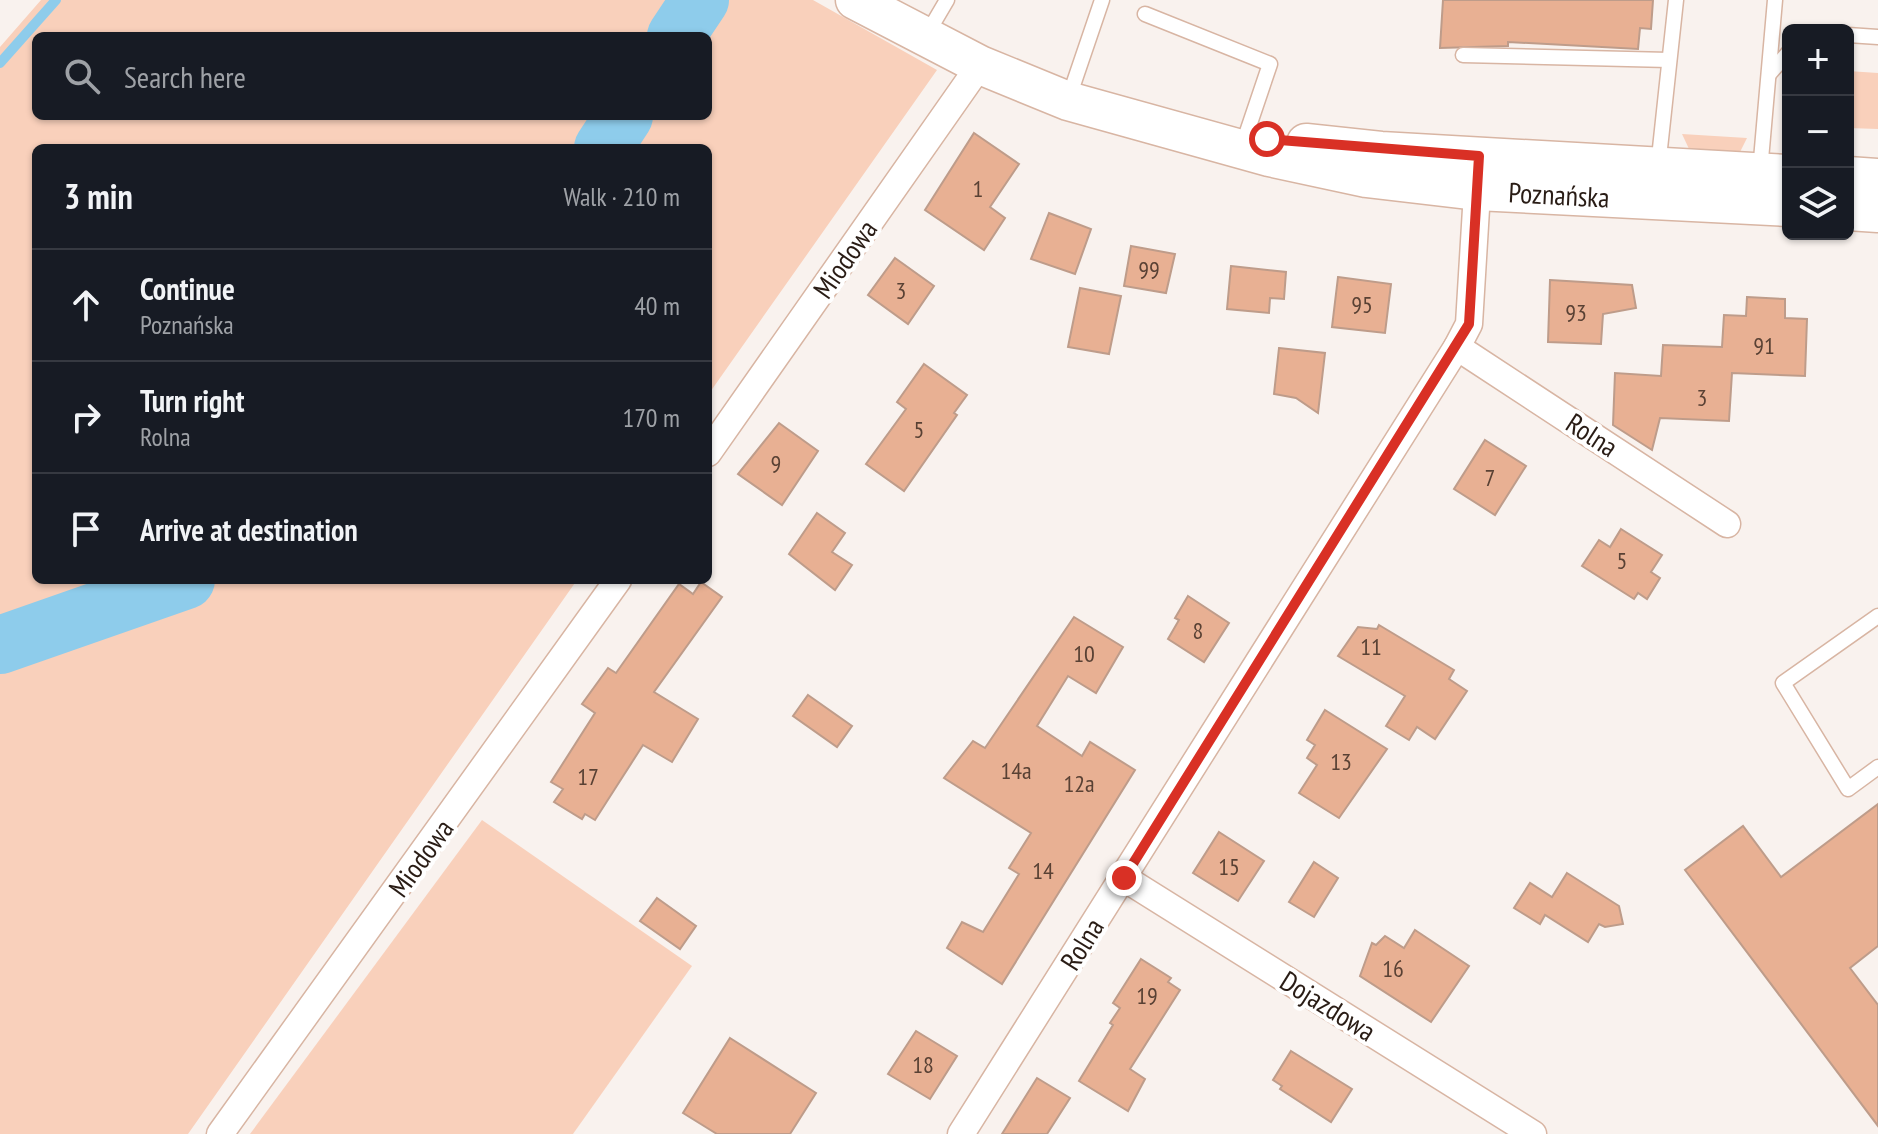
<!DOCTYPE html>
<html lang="en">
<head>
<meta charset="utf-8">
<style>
	body { margin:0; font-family:"PT Sans Narrow",sans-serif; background:#20242c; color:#f1f3f6 }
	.controls { position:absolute; right:24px; top:24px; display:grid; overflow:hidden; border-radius:12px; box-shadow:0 2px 6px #0004 }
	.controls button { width:72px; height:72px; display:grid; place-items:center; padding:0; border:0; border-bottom:2px solid #363941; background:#171b24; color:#f1f3f6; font:40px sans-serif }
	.stop { position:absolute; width:24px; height:24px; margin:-18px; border:6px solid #d93025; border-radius:50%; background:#fff }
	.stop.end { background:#d93025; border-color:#fff; box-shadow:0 2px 8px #0008 }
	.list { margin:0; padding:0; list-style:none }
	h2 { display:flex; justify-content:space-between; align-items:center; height:104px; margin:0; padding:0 32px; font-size:34px }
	h2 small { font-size:26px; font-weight:400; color:#9ea1a6 }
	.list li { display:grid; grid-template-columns:52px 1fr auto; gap:24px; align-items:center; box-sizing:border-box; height:112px; padding:0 32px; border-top:2px solid #363941 }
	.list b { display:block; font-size:30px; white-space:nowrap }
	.list p { margin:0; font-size:26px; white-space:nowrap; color:#9ea1a6 }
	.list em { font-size:26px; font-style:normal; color:#9ea1a6 }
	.icon { flex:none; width:44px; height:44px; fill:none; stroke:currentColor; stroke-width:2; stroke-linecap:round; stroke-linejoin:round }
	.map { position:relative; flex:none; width:1878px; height:1134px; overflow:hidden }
	.search { position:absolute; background:#171b24; box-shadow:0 2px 6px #0004; left:32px; top:32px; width:680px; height:88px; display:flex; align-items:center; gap:20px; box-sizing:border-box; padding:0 28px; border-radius:12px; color:#9ea1a6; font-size:30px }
	.panel { position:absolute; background:#171b24; box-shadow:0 2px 6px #0004; left:32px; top:144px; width:680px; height:440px; border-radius:12px }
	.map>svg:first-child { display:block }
	.green { fill:#f9d0bb; fill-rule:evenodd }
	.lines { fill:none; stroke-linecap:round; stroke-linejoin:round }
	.stream { stroke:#8ecceb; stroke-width:10 }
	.river { stroke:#8ecceb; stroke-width:58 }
	.building { fill:#e8b093; stroke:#be9c8a; stroke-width:2 }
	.service-casing { stroke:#d8b5a3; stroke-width:17 }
	.minor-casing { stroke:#d8b5a3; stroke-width:29 }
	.secondary-casing { stroke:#d8b5a3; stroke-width:41 }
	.service { stroke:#fff; stroke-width:14 }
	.minor { stroke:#fff; stroke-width:26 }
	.secondary { stroke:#fff; stroke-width:38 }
	.route { stroke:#d93025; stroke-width:10 }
	.labels { text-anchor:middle; stroke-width:8; stroke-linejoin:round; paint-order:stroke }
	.number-label { font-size:24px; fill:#594134 }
	.street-label { font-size:28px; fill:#291c15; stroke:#fff }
</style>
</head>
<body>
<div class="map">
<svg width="1878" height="1134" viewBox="0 0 1878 1134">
	<rect width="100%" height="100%" fill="#f9f2ee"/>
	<g class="green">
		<path d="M41 0H813L937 70 708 395V148H36V580H577L188 1134H0V47ZM36 36H708V116H36Z"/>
		<path d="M1848 71 1878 73V129L1848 128Z"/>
		<path d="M1682 134 1747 138 1740 152 1730 159 1690 151Z"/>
		<path d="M482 820 692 966 573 1134H250Z"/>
	</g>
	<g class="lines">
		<path class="stream" d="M0 63 56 0"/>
		<g class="river">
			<path d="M676 36 700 0"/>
			<path d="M603 148 624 116"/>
			<path d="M0 645 186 580"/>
		</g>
	</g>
	<g class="building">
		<path d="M1443 0H1653L1651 29 1640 28 1638 49 1508 42V46L1440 48Z"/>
		<path d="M974 133 1019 164 990 207 1005 218 984 250 925 210Z"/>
		<path d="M1049 213 1091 229 1075 274 1031 259Z"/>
		<path d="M1131 246 1175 254 1166 293 1124 286Z"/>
		<path d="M895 258 934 286 908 324 868 295Z"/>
		<path d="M1231 266 1286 272 1284 299 1270 298 1269 313 1227 309Z"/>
		<path d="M1338 277 1391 284 1385 333 1332 327Z"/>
		<path d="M1550 280 1632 285 1636 308 1603 314 1601 344 1548 342Z"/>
		<path d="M1080 288 1121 296 1109 354 1068 347Z"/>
		<path d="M1747 297 1785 299V318L1807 319 1805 376 1732 373 1729 421 1660 418 1652 450 1613 425 1615 373 1661 376 1663 345 1722 347 1724 315 1746 316Z"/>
		<path d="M1279 348 1325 353 1318 413 1296 398 1274 394Z"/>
		<path d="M924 364 967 395 954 413 957 415 904 491 866 464 906 409 897 402Z"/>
		<path d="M779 423 818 451 782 505 738 474Z"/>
		<path d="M1485 440 1526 466 1495 515 1454 489Z"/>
		<path d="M817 513 845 533 832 552 852 565 835 590 789 554Z"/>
		<path d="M1621 529 1662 555 1651 572 1660 578 1647 599 1638 593 1634 599 1582 566 1599 540 1610 547Z"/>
		<path d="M701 582 722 597 654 692 698 719 672 762 643 745 595 820 585 814 582 819 554 802 563 789 551 782 595 713 582 704 608 668 616 673 679 584 693 594Z"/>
		<path d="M1188 596 1229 623 1204 662 1168 639 1179 620 1175 618Z"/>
		<path d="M1074 617 1123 647 1096 693 1068 676 1037 726 1082 756 1090 742 1135 770 1002 984 947 948 962 922 983 932 1019 874 1009 868 1031 833 944 778 973 741 985 748Z"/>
		<path d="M1379 625 1454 670 1449 679 1467 691 1435 739 1417 727 1409 740 1386 726 1405 696 1338 656 1358 627 1377 629Z"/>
		<path d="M808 695 852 726 837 747 793 716Z"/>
		<path d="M1325 710 1387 749 1339 818 1299 793 1317 765 1307 758 1315 745 1307 740Z"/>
		<path d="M1878 804V946L1850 968 1878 1005V1126L1685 870 1743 826 1781 877Z"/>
		<path d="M1219 832 1264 861 1238 901 1193 873Z"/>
		<path d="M1314 862 1338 878 1314 917 1289 902Z"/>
		<path d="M1567 873 1619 906 1623 924 1605 927 1599 924 1588 942 1545 915 1540 924 1514 908 1530 883 1552 897Z"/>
		<path d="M657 898 696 926 680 949 640 921Z"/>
		<path d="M1415 930 1469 966 1431 1022 1360 976 1372 943 1376 945 1385 936 1404 948Z"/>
		<path d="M1141 959 1171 978 1168 982 1180 990 1130 1069 1145 1079 1128 1111 1079 1081 1113 1025 1110 1023 1120 1008 1113 1003Z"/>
		<path d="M916 1031 957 1056 930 1099 888 1074Z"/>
		<path d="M730 1038 816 1093 790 1134H717L683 1113Z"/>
		<path d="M1291 1051 1352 1089 1331 1122 1280 1089 1282 1086 1273 1080Z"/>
		<path d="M1037 1078 1070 1098 1047 1134H1002Z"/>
	</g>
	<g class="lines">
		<g class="service-casing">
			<g id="service">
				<path d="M1145 14 1270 64 1245 138"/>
				<path d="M927 34 947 0"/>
				<path d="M1848 35 1878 37"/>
				<path d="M1463 55 1669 60"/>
				<path d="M1770 73 1788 53"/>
				<path d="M1068 100 1102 0"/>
				<path d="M1658 167 1676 0"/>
				<path d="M1760 171 1775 0"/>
				<path d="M1878 616 1783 683 1848 789 1878 767"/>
			</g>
		</g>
		<g class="minor-casing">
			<g id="minor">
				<path d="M1457 347 1727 524"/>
				<path d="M708 453 980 65"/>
				<path d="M1124 878 1533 1134"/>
				<path d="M220 1134 618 580"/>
				<path d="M961 1134 1457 347 1469 324 1478 176"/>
			</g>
		</g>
		<g class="secondary-casing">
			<g id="secondary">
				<path d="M855 0 980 65 1068 101 1269 157 1366 178 1477 191 1788 207"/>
				<path d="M1306 143 1381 151 1788 174"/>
				<path d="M1848 176 1878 178"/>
				<path d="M1848 211 1878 213"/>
			</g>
		</g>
		<use href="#service" class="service"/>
		<use href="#minor" class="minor"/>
		<use href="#secondary" class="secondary"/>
	</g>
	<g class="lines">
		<path class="route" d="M1124 878 1469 324 1479 156 1267 139"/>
	</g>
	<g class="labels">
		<g class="number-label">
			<text x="978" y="197">1</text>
			<text x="1149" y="278">99</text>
			<text x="901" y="299">3</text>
			<text x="1362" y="313">95</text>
			<text x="1576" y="321">93</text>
			<text x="1764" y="354">91</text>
			<text x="1702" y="406">3</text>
			<text x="919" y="438">5</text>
			<text x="776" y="472">9</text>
			<text x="1490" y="486">7</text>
			<text x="1622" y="569">5</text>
			<text x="1198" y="639">8</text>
			<text x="1371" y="655">11</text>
			<text x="1084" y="662">10</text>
			<text x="1341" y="770">13</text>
			<text x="1016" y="779">14a</text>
			<text x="588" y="785">17</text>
			<text x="1079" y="792">12a</text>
			<text x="1229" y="875">15</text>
			<text x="1043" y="879">14</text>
			<text x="1393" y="977">16</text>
			<text x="1147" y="1004">19</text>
			<text x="923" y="1073">18</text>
		</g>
		<g class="street-label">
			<text transform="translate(1559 195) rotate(3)" y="10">Poznańska</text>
			<text transform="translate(845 259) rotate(-55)" y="10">Miodowa</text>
			<text transform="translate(1592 435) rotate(33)" y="10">Rolna</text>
			<text transform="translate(421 858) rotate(-54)" y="10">Miodowa</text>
			<text transform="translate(1082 944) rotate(-58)" y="10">Rolna</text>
			<text transform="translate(1328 1006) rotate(32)" y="10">Dojazdowa</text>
		</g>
	</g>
</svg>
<div class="controls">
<button>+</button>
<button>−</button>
<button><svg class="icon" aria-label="layers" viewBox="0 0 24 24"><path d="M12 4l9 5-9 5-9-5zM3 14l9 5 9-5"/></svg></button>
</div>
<div class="stop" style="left:1267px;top:139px"></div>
<div class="stop end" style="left:1124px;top:878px"></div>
<div class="search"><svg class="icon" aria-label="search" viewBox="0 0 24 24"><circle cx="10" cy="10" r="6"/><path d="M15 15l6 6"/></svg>Search here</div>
<section class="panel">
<h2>3 min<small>Walk · 210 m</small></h2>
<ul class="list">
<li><svg class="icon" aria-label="ahead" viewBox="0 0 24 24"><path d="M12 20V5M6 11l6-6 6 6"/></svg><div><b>Continue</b><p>Poznańska</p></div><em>40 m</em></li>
<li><svg class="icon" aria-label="right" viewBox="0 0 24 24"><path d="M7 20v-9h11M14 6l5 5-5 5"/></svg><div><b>Turn right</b><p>Rolna</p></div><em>170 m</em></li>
<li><svg class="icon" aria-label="arrive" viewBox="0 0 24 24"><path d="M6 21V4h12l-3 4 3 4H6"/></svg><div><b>Arrive at destination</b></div></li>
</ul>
</section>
</div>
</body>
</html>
